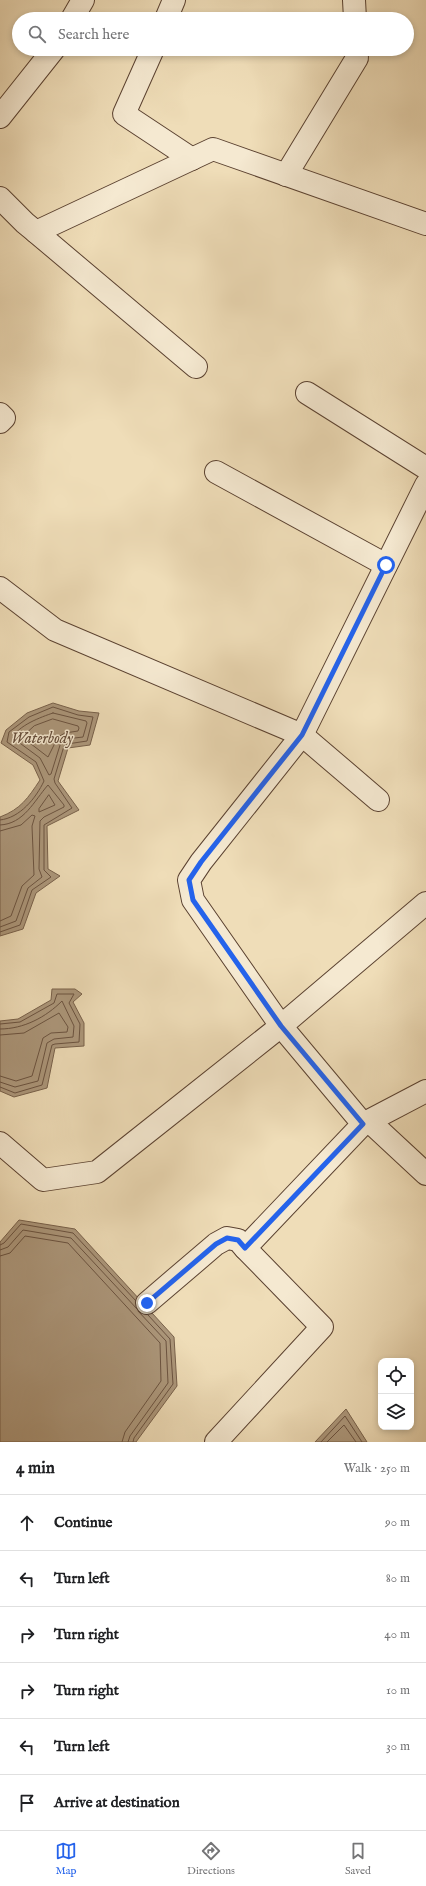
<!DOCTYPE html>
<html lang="en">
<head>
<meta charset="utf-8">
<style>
	body { margin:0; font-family:"IM FELL English",serif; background:#f6f6f6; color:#202124 }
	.controls { position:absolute; right:12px; bottom:12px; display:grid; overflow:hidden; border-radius:8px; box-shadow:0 2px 6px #0003 }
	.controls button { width:36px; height:36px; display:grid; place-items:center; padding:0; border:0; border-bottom:1px solid #e0e0e0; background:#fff; color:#202124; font:20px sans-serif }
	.stop { position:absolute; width:12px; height:12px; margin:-9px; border:3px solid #2563eb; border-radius:50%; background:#fff }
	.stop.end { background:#2563eb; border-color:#fff; box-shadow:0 1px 4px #0008 }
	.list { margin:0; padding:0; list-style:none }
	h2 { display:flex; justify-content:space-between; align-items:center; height:52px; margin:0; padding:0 16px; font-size:17px }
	h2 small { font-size:13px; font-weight:400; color:#757577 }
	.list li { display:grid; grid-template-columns:26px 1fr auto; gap:12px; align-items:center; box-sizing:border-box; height:56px; padding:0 16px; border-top:1px solid #e0e0e0 }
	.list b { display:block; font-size:15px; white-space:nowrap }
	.list em { font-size:13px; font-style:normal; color:#757577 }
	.icon { flex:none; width:22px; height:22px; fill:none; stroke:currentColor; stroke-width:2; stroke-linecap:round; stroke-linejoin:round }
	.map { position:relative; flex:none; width:426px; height:1442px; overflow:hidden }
	.search { position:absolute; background:#fff; box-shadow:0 2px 6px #0003; left:12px; right:12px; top:12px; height:44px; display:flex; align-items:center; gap:10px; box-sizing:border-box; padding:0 14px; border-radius:22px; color:#757577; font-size:15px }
	.sheet { height:388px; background:#fff }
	nav { display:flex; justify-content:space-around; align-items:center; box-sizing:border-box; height:56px; border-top:1px solid #e0e0e0; background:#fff; font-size:11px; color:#757577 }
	nav a { display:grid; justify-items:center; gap:2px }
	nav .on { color:#2563eb }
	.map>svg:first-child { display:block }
	.water { fill:#ac977b; stroke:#78614b }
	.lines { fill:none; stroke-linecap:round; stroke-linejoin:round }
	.shore { stroke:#6b5340; stroke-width:1 }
	.minor-casing { stroke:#5b4231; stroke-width:24 }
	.minor { stroke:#f5e9d1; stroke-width:22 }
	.route { stroke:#2563eb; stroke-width:5 }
	.labels { text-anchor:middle; stroke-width:3; stroke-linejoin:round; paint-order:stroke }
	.water-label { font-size:16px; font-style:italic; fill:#644c3a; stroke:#f5e9d1 }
</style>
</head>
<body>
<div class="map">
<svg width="426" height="1442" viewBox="0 0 426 1442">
	<rect width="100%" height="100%" fill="#efddb8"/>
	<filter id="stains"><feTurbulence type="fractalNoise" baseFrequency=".005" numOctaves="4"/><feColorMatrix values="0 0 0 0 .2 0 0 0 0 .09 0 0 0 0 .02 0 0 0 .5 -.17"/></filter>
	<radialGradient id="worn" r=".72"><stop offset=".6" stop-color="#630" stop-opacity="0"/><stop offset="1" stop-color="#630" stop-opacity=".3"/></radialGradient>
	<g class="water">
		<path d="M53 703 79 711 99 713 90 745 68 748 58 781 79 810 47 826 48 869 60 876 36 893 23 929 0 936V817C21 809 28 798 40 780L33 765 1 743 6 730 27 713Z"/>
		<path d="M52 989H75L82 994 73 1002 84 1023V1046L55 1048 47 1088 14 1097 0 1091V1021L18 1019 51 1000Z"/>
		<path d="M19 1220 75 1229 174 1337 177 1386 136 1442H0V1242Z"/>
		<path d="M346 1409 367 1442H315Z"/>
	</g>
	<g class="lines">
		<g class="shore">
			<path d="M53 713 86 721 87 723 83 737 66 739 61 742 51 774 49 775 40 758 13 738C17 726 41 717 53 713Z"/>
			<path d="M53 719 78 726 79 728 78 731 65 733 58 737 48 757 22 737 34 726Z"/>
			<path d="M49 795 55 805 39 812V809Z"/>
			<path d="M0 820C20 818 36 798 44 781L36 762 7 742 9 732 29 717 53 707 78 715 93 717 87 741 67 744 64 746 54 779 55 783 72 808 44 825V870L51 877 32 890 20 925 0 932"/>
			<path d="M0 825C24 824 34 801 48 785L64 805V807L44 817 40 821 39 869 42 877 28 888 16 921 0 927"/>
			<path d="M0 831 21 825 32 815 35 816 32 826 34 875 22 886 11 916 0 921"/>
			<path d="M0 1024 20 1022 54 1003 57 994H74L69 1003 80 1024 79 1042 55 1044 52 1045 42 1085 15 1093 0 1087"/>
			<path d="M0 1029C24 1029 46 1017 62 1001L74 1026 73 1037 54 1039 47 1043 38 1081 15 1087 0 1082"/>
			<path d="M0 1035 24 1033 59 1013 68 1027 67 1032 51 1033 43 1038 32 1076 16 1081 0 1076"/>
			<path d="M0 1245 4 1243 21 1224 73 1233 136 1301"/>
			<path d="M0 1250 8 1247 23 1230 71 1238 138 1310"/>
			<path d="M0 1256 10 1253 25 1236 68 1243 160 1343 161 1381 125 1432 122 1442"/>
			<path d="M128 1442 130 1436 168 1383 166 1341 138 1311"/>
			<path d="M133 1442 134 1438 173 1384 170 1339 148 1315"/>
			<path d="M321 1442 345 1416 362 1442"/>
			<path d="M327 1442 344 1425 356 1442"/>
		</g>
		<g class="minor-casing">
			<g id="minor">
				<path d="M354 0 355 19"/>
				<path d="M72 19 83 0"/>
				<path d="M166 19 174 0"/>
				<path d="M153 49 124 114 192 159"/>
				<path d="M0 117 54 49"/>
				<path d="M286 175 357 58 356 49"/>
				<path d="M0 198 25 223 36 232 213 149 426 224"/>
				<path d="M36 232 196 367"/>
				<path d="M307 393 426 468"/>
				<path d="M0 414 4 418 0 422"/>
				<path d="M216 472 386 565"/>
				<path d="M0 588 55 630 302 735 426 485"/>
				<path d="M369 1121 426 1174"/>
				<path d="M363 1124 426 1091"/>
				<path d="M0 1143 43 1180 97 1172 281 1026 426 903"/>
				<path d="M147 1303 216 1244 227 1238 238 1240 245 1248"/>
				<path d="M216 1442 322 1327 245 1248 363 1124 281 1026 193 900 189 880 201 862 302 735 378 800"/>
			</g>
		</g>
		<use href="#minor" class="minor"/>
	</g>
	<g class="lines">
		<path class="route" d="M147 1303 216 1244 227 1238 238 1240 245 1248 363 1124 281 1026 193 900 189 880 201 862 302 735 386 565"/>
	</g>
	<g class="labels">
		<g class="water-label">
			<text x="42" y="743">Waterbody</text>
		</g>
	</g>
	<rect width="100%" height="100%" filter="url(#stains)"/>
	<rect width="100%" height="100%" fill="url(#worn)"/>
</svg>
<div class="controls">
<button><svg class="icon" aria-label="locate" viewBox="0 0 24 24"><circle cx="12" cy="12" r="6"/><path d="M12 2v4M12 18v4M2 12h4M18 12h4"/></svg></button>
<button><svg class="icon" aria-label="layers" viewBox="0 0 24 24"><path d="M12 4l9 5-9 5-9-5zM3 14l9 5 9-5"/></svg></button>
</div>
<div class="stop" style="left:386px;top:565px"></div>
<div class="stop end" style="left:147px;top:1303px"></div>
<div class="search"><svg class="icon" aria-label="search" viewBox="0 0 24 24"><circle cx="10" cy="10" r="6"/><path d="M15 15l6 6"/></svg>Search here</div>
</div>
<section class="sheet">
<h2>4 min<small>Walk · 250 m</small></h2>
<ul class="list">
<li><svg class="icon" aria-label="ahead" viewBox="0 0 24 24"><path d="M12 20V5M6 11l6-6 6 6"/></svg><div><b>Continue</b></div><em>90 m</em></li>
<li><svg class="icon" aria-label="left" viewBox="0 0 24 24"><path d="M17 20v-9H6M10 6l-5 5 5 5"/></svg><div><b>Turn left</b></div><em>80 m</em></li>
<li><svg class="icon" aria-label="right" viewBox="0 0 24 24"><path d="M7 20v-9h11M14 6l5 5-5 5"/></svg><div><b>Turn right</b></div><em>40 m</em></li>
<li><svg class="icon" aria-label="right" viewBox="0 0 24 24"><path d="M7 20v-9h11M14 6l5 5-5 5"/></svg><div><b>Turn right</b></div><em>10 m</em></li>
<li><svg class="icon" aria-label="left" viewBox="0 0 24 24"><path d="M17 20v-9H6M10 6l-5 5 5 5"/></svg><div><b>Turn left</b></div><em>30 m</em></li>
<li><svg class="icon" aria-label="arrive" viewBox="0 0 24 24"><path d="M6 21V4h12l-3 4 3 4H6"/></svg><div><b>Arrive at destination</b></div></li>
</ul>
</section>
<nav>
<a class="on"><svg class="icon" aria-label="map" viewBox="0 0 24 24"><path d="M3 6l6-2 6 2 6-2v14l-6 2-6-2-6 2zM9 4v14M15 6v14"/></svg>Map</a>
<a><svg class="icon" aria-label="directions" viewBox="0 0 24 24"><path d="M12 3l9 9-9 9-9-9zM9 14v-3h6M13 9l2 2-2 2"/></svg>Directions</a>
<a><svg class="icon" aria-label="saved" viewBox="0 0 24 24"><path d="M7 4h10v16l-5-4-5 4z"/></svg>Saved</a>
</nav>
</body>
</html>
